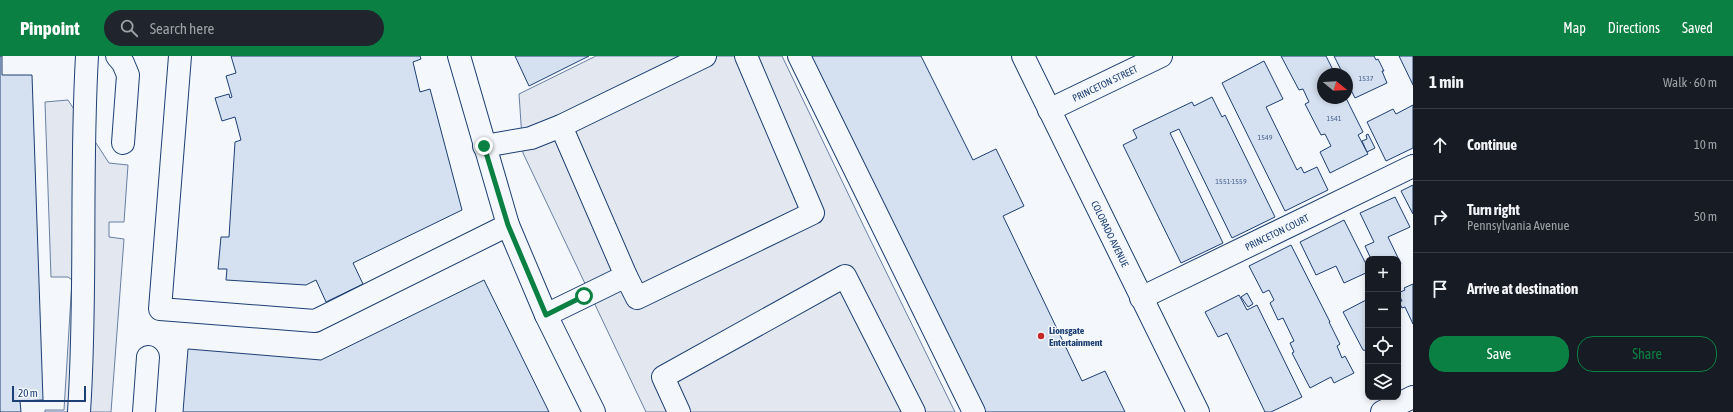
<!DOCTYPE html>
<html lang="en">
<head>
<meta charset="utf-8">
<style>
	body { margin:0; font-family:"Asap Condensed",sans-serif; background:#20242c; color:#f1f3f6 }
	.controls { position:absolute; right:12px; bottom:12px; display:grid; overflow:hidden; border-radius:8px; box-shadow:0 2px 6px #0003 }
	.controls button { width:36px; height:36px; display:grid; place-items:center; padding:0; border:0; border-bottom:1px solid #363941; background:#171b24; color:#f1f3f6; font:20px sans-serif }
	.compass { position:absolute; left:1317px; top:12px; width:36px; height:36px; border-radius:50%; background:#171b24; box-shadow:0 2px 6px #0003; rotate:108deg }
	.scale { position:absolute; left:12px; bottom:10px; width:74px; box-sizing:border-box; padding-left:4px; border:2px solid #1d3f73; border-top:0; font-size:11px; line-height:14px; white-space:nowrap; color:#1d3f73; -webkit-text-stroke:3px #f4f7fb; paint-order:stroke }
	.stop { position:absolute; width:12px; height:12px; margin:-9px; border:3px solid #0b8043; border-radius:50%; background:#fff }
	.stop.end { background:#0b8043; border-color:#fff; box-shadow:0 1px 4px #0008 }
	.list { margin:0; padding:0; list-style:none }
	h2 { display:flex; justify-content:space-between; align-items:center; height:52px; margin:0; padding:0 16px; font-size:17px }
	h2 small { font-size:13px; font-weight:400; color:#9ea1a6 }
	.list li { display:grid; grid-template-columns:26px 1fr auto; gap:12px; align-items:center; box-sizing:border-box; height:72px; padding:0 16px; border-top:1px solid #363941 }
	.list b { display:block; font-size:15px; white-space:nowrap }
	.list p { margin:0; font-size:13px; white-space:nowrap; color:#9ea1a6 }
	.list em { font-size:13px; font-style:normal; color:#9ea1a6 }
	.actions { display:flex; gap:8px; padding:12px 16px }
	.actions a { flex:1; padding:9px 0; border:1px solid #0b8043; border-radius:16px; text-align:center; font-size:14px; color:#0b8043 }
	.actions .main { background:#0b8043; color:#fff }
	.icon { flex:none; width:22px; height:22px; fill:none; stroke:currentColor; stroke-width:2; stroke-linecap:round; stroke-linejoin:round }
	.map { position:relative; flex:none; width:1413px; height:356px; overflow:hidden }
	header { display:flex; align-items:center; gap:24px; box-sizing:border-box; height:56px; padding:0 20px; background:#0b8043; color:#fff }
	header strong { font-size:19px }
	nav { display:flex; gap:22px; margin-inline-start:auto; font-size:14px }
	.search { width:280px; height:36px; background:#20242c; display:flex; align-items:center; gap:10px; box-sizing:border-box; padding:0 14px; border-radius:22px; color:#9ea1a6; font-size:15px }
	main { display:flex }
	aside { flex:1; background:#171b24 }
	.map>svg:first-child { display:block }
	.parking { fill:#e3e8f0; stroke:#687fa3 }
	.building { fill:#d5e0f0; stroke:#1d3f73 }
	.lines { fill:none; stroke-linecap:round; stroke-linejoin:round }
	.minor-casing { stroke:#1d3f73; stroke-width:24 }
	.minor { stroke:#f4f7fb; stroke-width:22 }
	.route { stroke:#0b8043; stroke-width:5 }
	.poi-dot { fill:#c62828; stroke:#f4f7fb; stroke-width:1.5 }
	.labels { text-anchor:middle; stroke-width:3; stroke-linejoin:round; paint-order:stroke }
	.number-label { font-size:8px; fill:#4b6792 }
	.street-label { font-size:10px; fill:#1d3f73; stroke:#f4f7fb }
	.poi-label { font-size:10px; font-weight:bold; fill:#1d3f73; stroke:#f4f7fb; text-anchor:start }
</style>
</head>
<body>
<header>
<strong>Pinpoint</strong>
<div class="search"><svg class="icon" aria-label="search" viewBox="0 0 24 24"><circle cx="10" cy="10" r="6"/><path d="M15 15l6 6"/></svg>Search here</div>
<nav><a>Map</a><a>Directions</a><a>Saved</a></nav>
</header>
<main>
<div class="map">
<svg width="1413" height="356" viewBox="0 0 1413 356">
	<rect width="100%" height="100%" fill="#f4f7fb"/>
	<g class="parking">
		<path d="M596 0H782L866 175 955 356H646L523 97 519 38Z"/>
		<path d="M68 44 109 107 128 109 124 166H109V181L124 183 111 356H45V354H64L72 224 68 221H51L45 46Z"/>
	</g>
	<g class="building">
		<path d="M0 0H2V19H32L43 344 20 345 21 356H0Z"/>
		<path d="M231 0H420L421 3 413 6 420 36 430 33 462 154 353 207 363 228 326 246 316 224 306 229 226 224 227 213H218L221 181H229L235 86 241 84 235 61 222 65 215 42 229 38 230 42 232 41 226 20 236 17Z"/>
		<path d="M515 0H589L529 30Z"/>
		<path d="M807 0H921L973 104 996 93 1024 150 1003 160 1082 325 1105 315 1125 356H983Z"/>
		<path d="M1281 0H1326L1335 18H1323V42H1346L1363 76 1358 79 1368 98 1330 117 1320 96 1331 90 1325 78 1321 79 1305 48 1309 46 1303 33 1299 34Z"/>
		<path d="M1334 0H1374L1376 4 1378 3 1384 15H1382L1387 27 1355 42 1347 26V18H1343Z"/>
		<path d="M1399 0H1413V29Z"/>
		<path d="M1264 5 1283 43 1266 51 1297 114 1301 111 1304 117 1317 111 1328 134 1285 155 1222 27Z"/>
		<path d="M1212 41 1222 61 1225 59 1275 161 1232 182 1179 73 1170 77 1223 187 1181 207 1123 89 1137 82 1133 74 1192 46 1194 50Z"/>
		<path d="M1413 49V92L1386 105 1367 66 1393 53 1396 58Z"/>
		<path d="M1368 78 1375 92 1367 96 1362 85 1367 83 1366 79Z"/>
		<path d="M1413 129V158L1401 135Z"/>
		<path d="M1395 141 1410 171 1388 181 1401 208 1398 209V203H1371L1365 190 1374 186 1360 157Z"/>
		<path d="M1344 164 1368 212V216L1344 227 1336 210 1316 219 1300 186Z"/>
		<path d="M1291 189 1330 266H1329L1340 288 1337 290 1342 302 1345 300 1354 317 1334 327 1331 321 1310 332 1292 297 1294 296 1290 287 1294 285 1283 262 1278 264 1270 247 1274 244 1269 234 1263 237 1249 210Z"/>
		<path d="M484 224 549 356H183L188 293 321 304Z"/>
		<path d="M1413 228V268L1405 251 1402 252 1399 246 1402 245 1398 237 1405 234 1404 232Z"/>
		<path d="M1247 237 1253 248 1248 251 1241 241Z"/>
		<path d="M1239 239 1247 254 1257 249 1302 341 1271 356H1265L1227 277 1218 281 1205 256Z"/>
		<path d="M1368 243V295L1363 294 1343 256Z"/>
	</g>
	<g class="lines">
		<g class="minor-casing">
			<g id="minor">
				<path d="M117 0 123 7 128 19 123 87"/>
				<path d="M180 0 160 253 315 265 508 169"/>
				<path d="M459 0 508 169 546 259 594 356"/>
				<path d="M799 0 974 356"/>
				<path id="s1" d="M1023 0 1198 356"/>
				<path id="s2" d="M1049 54 1161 0"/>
				<path d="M561 70 626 220"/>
				<path d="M484 90 531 82 561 70 705 0"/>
				<path id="s3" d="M1141 242 1413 110"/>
				<path d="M546 259 626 220 637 242 813 157 746 0"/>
				<path d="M79 356C87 237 80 119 87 0"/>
				<path d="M144 356 148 301"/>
				<path d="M679 356 663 321 845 220 914 356"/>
				<path d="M1382 356 1413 341"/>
			</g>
		</g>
		<use href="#minor" class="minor"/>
	</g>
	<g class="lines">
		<path class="route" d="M484 90 508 169 546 259 584 240"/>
	</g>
	<circle class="poi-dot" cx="1041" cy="280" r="4"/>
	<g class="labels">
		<g class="number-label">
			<text x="1366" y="25">1537</text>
			<text x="1334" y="65">1541</text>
			<text x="1265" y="84">1549</text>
			<text x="1231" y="128">1551-1559</text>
		</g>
		<g class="street-label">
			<text dy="4" stroke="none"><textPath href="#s2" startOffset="62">PRINCETON STREET</textPath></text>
			<text dy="4" stroke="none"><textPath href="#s3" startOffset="151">PRINCETON COURT</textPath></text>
			<text dy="4" stroke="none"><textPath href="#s1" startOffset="198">COLORADO AVENUE</textPath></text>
		</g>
		<g class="poi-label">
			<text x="1049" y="278">Lionsgate<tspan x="1049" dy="12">Entertainment</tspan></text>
		</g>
	</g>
</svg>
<div class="controls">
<button>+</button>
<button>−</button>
<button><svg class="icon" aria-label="locate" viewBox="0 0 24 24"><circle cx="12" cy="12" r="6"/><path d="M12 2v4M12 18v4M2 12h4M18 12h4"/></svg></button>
<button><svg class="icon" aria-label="layers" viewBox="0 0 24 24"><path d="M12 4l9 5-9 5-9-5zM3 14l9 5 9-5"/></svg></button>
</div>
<svg class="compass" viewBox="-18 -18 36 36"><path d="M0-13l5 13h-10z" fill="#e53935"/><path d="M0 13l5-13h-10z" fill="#9ea1a6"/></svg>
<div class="scale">20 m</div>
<div class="stop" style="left:584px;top:240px"></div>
<div class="stop end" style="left:484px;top:90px"></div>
</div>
<aside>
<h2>1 min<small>Walk · 60 m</small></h2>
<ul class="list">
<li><svg class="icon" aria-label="ahead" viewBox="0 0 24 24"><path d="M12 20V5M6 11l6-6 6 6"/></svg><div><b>Continue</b></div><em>10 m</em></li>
<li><svg class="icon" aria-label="right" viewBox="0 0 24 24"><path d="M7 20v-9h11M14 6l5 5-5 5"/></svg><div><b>Turn right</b><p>Pennsylvania Avenue</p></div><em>50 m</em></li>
<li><svg class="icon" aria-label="arrive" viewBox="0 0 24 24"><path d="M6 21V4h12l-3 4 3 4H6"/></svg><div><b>Arrive at destination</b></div></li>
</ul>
<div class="actions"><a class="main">Save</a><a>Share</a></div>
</aside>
</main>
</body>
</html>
